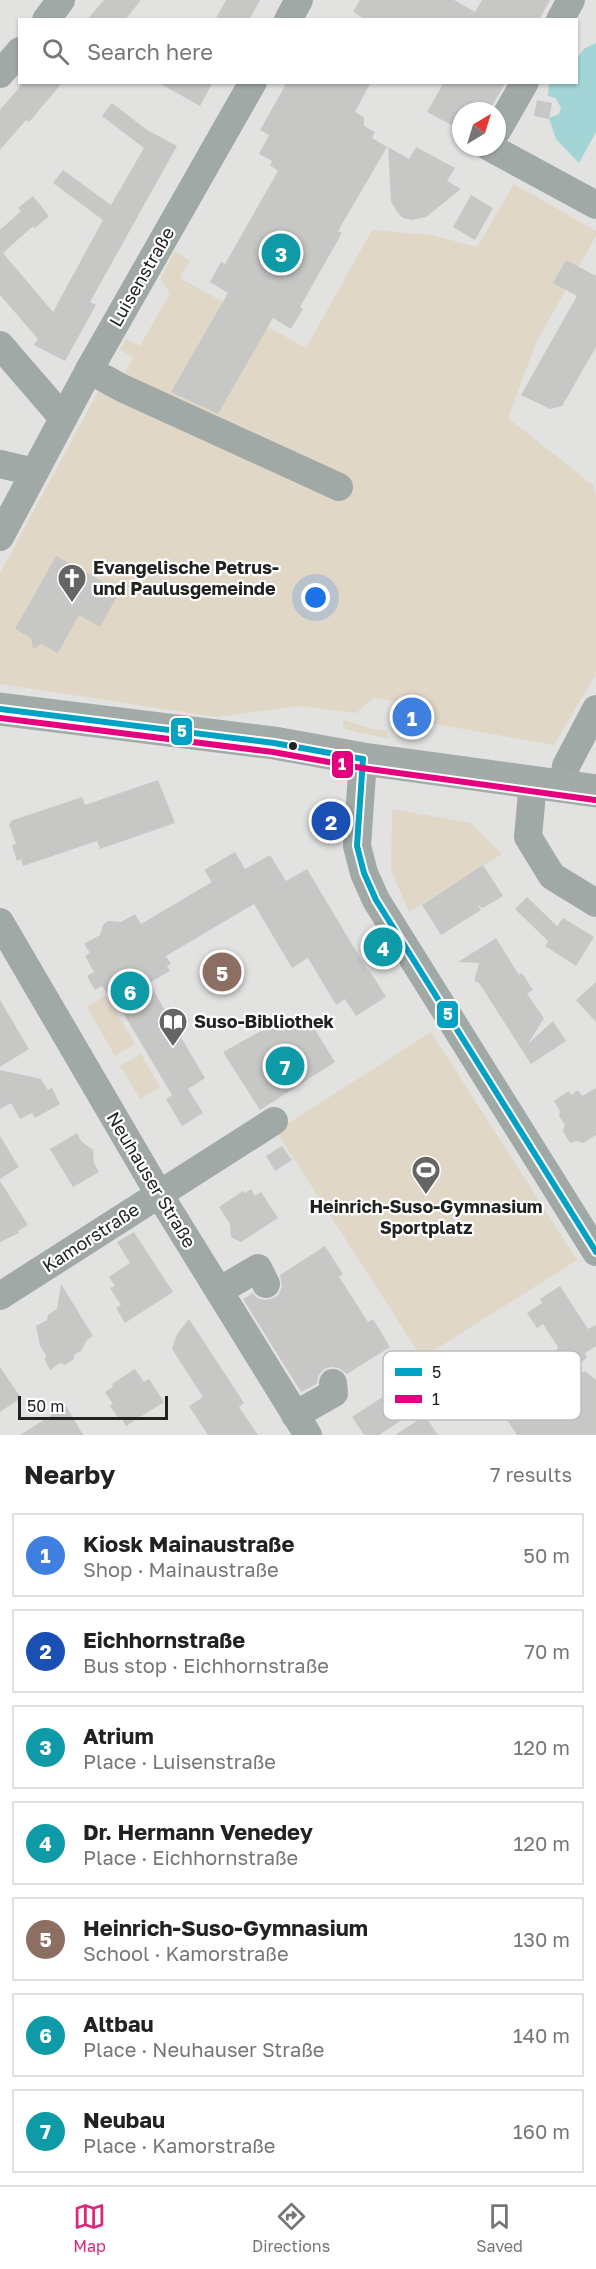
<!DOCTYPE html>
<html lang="en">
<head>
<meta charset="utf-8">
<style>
	body { margin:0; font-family:"Golos Text",sans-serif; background:#f6f6f6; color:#222 }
	.compass { position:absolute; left:452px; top:102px; width:54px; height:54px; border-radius:50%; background:#fff; box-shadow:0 2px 4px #0004; rotate:38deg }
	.scale { position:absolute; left:18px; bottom:15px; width:150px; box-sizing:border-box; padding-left:6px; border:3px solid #212321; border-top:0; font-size:16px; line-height:21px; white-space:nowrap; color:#212321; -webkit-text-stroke:4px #fff; paint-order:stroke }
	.you { position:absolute; left:316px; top:598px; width:21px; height:21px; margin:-15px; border:4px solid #fff; border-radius:50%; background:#1a73e8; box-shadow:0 0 0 9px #1a73e833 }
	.badge { display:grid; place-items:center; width:39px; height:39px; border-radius:50%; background:#db2777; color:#fff; font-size:20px; font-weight:700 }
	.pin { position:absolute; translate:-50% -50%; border:3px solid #fff; box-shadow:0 2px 6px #0006 }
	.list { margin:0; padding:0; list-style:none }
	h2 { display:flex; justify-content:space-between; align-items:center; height:78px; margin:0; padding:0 24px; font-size:26px }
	h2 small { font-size:20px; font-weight:400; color:#767676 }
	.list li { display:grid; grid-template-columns:39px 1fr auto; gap:18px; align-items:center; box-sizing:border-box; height:84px; margin:0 12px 12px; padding:0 12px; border:2px solid #e0e0e0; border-radius:0px }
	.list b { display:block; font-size:22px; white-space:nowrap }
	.list p { margin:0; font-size:20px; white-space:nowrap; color:#767676 }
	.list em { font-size:20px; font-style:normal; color:#767676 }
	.icon { flex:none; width:33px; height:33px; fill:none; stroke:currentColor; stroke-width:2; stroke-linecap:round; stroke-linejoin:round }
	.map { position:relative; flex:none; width:596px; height:1435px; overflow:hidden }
	.search { position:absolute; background:#fff; box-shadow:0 2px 4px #0004; left:18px; right:18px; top:18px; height:66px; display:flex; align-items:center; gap:15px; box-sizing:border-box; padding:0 21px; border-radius:0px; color:#767676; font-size:22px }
	.sheet { height:750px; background:#fff }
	nav { display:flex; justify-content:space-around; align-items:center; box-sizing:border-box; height:84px; border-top:2px solid #e0e0e0; background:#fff; font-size:16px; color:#767676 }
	nav a { display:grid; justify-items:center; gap:3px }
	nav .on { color:#db2777 }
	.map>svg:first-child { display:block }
	.green { fill:#e0d7c7 }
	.water { fill:#a3d4d6 }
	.building { fill:#c7c8c6 }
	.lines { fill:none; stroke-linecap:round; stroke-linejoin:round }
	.minor { stroke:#a1a9a6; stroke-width:28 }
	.major { stroke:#a2aba7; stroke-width:33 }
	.bus-1-casing { stroke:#fff; stroke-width:10 }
	.bus-2-casing { stroke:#fff; stroke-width:10 }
	.bus-1 { stroke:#02a2c5; stroke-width:6 }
	.bus-2 { stroke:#e5007d; stroke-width:6 }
	.bus-dot { fill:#212321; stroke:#fff; stroke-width:2 }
	.labels { text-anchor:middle; stroke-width:4.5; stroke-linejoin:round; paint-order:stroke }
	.street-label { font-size:18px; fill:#212321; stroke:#fff }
	.poi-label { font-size:18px; font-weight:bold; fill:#212321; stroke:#fff; text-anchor:start }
	.key { fill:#fff; stroke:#bcbdbc; stroke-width:1.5 }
	.key-label { font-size:16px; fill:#212321 }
	.line-badge { stroke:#fff; stroke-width:2 }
	.badge-label { font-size:16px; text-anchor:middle; font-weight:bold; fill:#fff }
</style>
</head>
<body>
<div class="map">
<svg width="596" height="1435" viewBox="0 0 596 1435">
	<rect width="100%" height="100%" fill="#e2e3e1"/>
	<g class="green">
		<path d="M514 184 596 231V236L536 343 508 418 594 486 596 495V674L554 745 429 723 423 706 374 698 356 713 299 706 217 717 0 684V573L105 379 118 385 133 357 120 350 126 339 140 346 170 293 160 279 175 251 190 261 180 278 306 348 372 230 432 235 477 247Z"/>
		<path d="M345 720 369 728 387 731 389 739 344 729 342 722Z"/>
		<path d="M392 809 471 823 502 854 409 912 391 870Z"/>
		<path d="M106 995 135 1044 115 1056 87 1007Z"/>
		<path d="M431 1032 577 1260 422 1358 276 1131Z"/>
		<path d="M141 1054 160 1087 140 1099 120 1066Z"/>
	</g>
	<path class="water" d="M596 43V132L579 163 556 139 549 118 559 114 561 108 556 98 548 96 549 83 576 82 577 58 585 48Z"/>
	<g class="building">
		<path d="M104 0H141L125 20H87Z"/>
		<path d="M226 0H260L249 20H215Z"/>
		<path d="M360 0H454L475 12 482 0H550L539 20H366L353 12Z"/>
		<path d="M24 82H63L29 122 26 120 0 150V110Z"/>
		<path d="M157 82H213L200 106Z"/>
		<path d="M287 82H371L355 112 364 117V126L375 132 372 138 387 147 338 231 342 233 300 307 303 309 291 329 273 318 218 414 171 392 228 293 210 282 221 262 225 264 278 171 270 165 272 161 259 154 269 135 260 130Z"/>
		<path d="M444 82H506L489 111H461V130L427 112Z"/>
		<path d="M537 100 552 103 549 119 534 116Z"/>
		<path d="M112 103 147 130 177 146 90 302 96 305 65 361 34 345 38 339 0 295V230L21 211 18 208 33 196 49 216 35 228 33 226 3 253 53 312 103 220 53 183 63 170 111 205 144 148 102 116Z"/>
		<path d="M388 147 409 159 416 147 455 168 447 181 461 189 426 217 411 220 403 218 397 212 391 201Z"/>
		<path d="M471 195 493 208 475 240 453 227Z"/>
		<path d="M566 260 596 276V347L562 406 550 409 521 395 577 296 553 283Z"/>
		<path d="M56 556 120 591 100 627 79 615 58 653 41 644 33 649 31 638 15 629Z"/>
		<path d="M158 780 175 823 100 849 97 841 23 866 21 859 17 861 12 845 16 844 9 824 11 823 10 821 82 797 85 805Z"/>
		<path d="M235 852 245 869 270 855 286 881 307 869 368 971 369 970 386 997 356 1016 345 999 336 1005 308 958 292 968 254 904 166 956 171 964 167 966 170 971 149 983 205 1078 188 1089 203 1113 182 1126 166 1099 172 1095 113 996 110 998 102 986 95 990 87 976 94 972 85 956 90 953 84 944 100 935 103 925 108 921 121 922 135 914 141 924 212 882 204 870Z"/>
		<path d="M483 865 503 896 483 908 478 905 481 910 441 935 422 905Z"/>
		<path d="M527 897 557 926 563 918 594 937 576 966 545 946 548 941 515 909Z"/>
		<path d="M496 938 519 975 522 973 533 990 527 994 544 1018 528 1044 553 1021 566 1041 531 1064 479 983 474 981 479 963 458 962Z"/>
		<path d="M596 982V1022L576 1000Z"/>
		<path d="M0 1000 29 1049 0 1067Z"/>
		<path d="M288 1016 298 1029 310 1022 335 1062 260 1110 223 1052Z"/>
		<path d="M0 1070 41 1079 48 1090 52 1088 60 1104 35 1118 32 1113 20 1119 11 1103 0 1109Z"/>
		<path d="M596 1088V1135L583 1143 576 1141 570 1143 563 1131 565 1125 559 1116 560 1111 554 1101 569 1091 571 1095 578 1090 582 1096Z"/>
		<path d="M77 1133 81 1141 93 1150 94 1163 99 1172 73 1187 50 1149Z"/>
		<path d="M0 1136 19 1167 0 1179Z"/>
		<path d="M282 1146 292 1160 275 1171 266 1156Z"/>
		<path d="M0 1181 28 1225 18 1231 19 1233 0 1242Z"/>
		<path d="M251 1189 255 1196 261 1192 278 1218 241 1242 231 1237 230 1224 219 1207 243 1191 245 1193Z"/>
		<path d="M134 1232 173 1292 125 1323 116 1308 121 1305 110 1288 115 1286 109 1277 130 1263 117 1242Z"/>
		<path d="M325 1246 343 1274 339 1277 343 1283 368 1322 373 1319 390 1347 347 1374 339 1368 331 1367 324 1369 318 1376 317 1384 301 1392 243 1299 253 1293 257 1298 264 1300 274 1298 279 1294 282 1286 280 1275Z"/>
		<path d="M61 1284 93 1336 87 1340 81 1351 74 1355V1359L65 1365 60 1363 50 1370 45 1360 46 1355 40 1346 36 1326 47 1320 48 1315 57 1309Z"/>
		<path d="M560 1286 588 1329 596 1325V1346L585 1353 587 1358 572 1368 553 1357 558 1347 543 1324 537 1328 527 1313 542 1303 540 1299Z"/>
		<path d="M189 1319 244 1403 239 1407 258 1435H208L189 1406 203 1397 172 1349 177 1334Z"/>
		<path d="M0 1367 21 1398 0 1412Z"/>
		<path d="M135 1369 144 1382 149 1379 164 1402 126 1426 121 1418 119 1419 110 1406 113 1404 105 1392 113 1387 112 1384Z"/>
		<path d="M585 1371 596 1380V1435H517L496 1403 513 1391 526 1409Z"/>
		<path d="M384 1396 400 1421 379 1435H364L352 1417Z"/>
		<path d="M66 1406 83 1435H20Z"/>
		<path d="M425 1416 438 1435H395Z"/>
	</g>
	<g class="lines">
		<g class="minor">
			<path d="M46 20 61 0"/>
			<path d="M288 20 299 0"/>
			<path d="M560 20 571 0"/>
			<path d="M0 74 20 51"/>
			<path d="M497 131 525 82"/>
			<path d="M489 147 596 205"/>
			<path d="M0 345 63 418"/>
			<path d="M89 370 122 388 339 487"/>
			<path d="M0 464 34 472"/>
			<path d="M0 537 89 370 253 82"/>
			<path d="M363 759 357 846 364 873 376 900 596 1252"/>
			<path d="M533 782 528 837 552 876 596 903"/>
			<path d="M563 786 566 766 596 709"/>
			<path d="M0 922 159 1194 308 1435"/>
			<path d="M219 1291 258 1268 266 1284"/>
			<path d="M0 1296 274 1121"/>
			<path d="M295 1415 334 1393 333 1383"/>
		</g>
		<path class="major" d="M0 709 274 743 363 759 596 791"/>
		<g class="bus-1-casing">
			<g id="bus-1">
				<path d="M0 709 274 743 363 759"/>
				<path d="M363 759 357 846 364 873 376 900 596 1252"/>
			</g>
		</g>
		<g class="bus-2-casing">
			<path id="bus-2" d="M0 718 273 752 362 768 595 800"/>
		</g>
		<use href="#bus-1" class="bus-1"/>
		<use href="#bus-2" class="bus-2"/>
	</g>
	<defs>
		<g id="church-pin" transform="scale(1.5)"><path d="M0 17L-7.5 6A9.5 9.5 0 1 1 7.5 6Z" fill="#656664" stroke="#fff"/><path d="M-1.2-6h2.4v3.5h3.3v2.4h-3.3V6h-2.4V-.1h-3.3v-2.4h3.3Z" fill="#fff"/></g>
		<g id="library-pin" transform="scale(1.5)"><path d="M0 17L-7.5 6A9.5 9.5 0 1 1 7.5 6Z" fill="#656664" stroke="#fff"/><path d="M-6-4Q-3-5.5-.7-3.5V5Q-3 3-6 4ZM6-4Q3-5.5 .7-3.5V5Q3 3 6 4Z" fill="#fff"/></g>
		<g id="stadium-pin" transform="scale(1.5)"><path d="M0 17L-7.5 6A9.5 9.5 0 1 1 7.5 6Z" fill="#656664" stroke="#fff"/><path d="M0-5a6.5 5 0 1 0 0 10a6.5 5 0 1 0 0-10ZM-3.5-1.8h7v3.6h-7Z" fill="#fff"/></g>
	</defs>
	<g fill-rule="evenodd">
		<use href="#church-pin" x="72" y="578"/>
		<use href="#library-pin" x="173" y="1022"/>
		<use href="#stadium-pin" x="426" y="1170"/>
	</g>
	<circle class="bus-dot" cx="293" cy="746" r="5"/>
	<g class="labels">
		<g class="street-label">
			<text transform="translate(142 277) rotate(-60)" y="6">Luisenstraße</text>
			<text transform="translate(151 1180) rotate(59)" y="6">Neuhauser Straße</text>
			<text transform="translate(91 1238) rotate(-33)" y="6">Kamorstraße</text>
		</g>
		<g class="poi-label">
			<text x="93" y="574">Evangelische Petrus-<tspan x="93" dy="21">und Paulusgemeinde</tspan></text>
			<text x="194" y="1028">Suso-Bibliothek</text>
			<text x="426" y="1213" text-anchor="middle">Heinrich-Suso-Gymnasium<tspan x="426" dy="21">Sportplatz</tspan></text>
		</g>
	</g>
	<rect x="383" y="1351" width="198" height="69" rx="9" class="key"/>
	<rect x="395" y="1368" width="27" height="8" fill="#02a2c5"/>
	<rect x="395" y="1395" width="27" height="8" fill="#e5007d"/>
	<g class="key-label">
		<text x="432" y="1378">5</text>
		<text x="432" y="1405">1</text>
	</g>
	<g class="line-badge">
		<rect x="170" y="717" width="23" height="29" rx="6" fill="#02a2c5"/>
		<rect x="331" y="750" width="23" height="29" rx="6" fill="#e5007d"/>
		<rect x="436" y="1000" width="23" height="29" rx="6" fill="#02a2c5"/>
	</g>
	<g class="badge-label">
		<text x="182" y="737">5</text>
		<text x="342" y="770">1</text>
		<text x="448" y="1020">5</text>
	</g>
</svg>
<svg class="compass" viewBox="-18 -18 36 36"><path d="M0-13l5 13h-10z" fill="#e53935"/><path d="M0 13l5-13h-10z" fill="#767676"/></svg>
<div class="scale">50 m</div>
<div class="you"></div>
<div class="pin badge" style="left:412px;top:717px;background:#3f7fe0">1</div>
<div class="pin badge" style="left:331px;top:821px;background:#1a4fb4">2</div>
<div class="pin badge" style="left:281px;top:253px;background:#0f9aa8">3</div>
<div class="pin badge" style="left:383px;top:947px;background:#0f9aa8">4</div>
<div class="pin badge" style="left:222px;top:972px;background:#8d6e63">5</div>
<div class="pin badge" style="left:130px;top:991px;background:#0f9aa8">6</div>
<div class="pin badge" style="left:285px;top:1066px;background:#0f9aa8">7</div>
<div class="search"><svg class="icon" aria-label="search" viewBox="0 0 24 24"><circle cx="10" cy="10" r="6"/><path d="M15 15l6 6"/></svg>Search here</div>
</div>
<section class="sheet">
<h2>Nearby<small>7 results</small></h2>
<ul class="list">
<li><span class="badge" style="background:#3f7fe0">1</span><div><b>Kiosk Mainaustraße</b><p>Shop · Mainaustraße</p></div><em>50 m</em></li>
<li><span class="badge" style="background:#1a4fb4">2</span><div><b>Eichhornstraße</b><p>Bus stop · Eichhornstraße</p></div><em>70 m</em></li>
<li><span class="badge" style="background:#0f9aa8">3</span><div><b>Atrium</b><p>Place · Luisenstraße</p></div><em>120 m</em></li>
<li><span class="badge" style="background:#0f9aa8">4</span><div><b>Dr. Hermann Venedey</b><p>Place · Eichhornstraße</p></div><em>120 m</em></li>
<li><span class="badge" style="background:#8d6e63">5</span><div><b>Heinrich-Suso-Gymnasium</b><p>School · Kamorstraße</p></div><em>130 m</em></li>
<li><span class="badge" style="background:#0f9aa8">6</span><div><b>Altbau</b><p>Place · Neuhauser Straße</p></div><em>140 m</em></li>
<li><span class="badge" style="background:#0f9aa8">7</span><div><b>Neubau</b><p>Place · Kamorstraße</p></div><em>160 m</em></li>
</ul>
</section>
<nav>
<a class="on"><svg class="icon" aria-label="map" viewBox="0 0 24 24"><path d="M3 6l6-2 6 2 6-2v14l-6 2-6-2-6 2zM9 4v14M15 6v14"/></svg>Map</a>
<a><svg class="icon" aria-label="directions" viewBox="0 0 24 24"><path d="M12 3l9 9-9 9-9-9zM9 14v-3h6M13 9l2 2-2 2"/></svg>Directions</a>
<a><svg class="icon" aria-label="saved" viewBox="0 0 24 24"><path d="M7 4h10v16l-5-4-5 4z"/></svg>Saved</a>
</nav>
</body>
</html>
